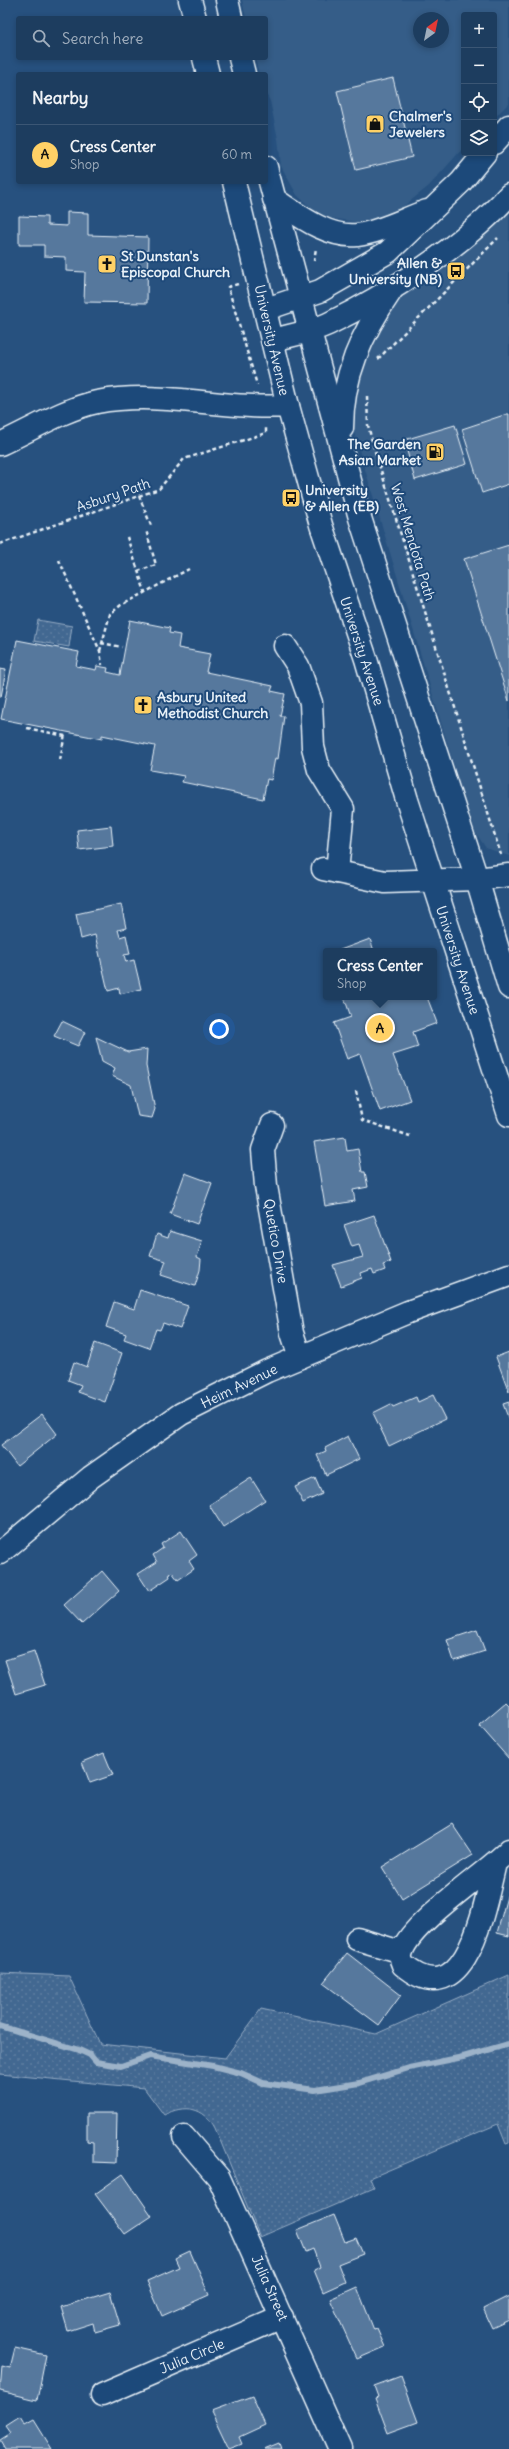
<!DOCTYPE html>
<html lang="en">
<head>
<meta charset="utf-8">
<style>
	body { margin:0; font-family:Delius,sans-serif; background:#2a4868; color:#f1f3f6 }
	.controls { position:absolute; right:12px; top:12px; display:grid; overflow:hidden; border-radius:4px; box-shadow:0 2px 6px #0003 }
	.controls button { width:36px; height:36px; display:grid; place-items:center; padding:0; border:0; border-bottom:1px solid #3b5674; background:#1d3d5f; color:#f1f3f6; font:20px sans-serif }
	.compass { position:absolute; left:413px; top:12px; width:36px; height:36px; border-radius:50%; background:#1d3d5f; box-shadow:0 2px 6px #0003; rotate:33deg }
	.you { position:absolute; left:219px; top:1029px; width:14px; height:14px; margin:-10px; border:3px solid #fff; border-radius:50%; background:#1a73e8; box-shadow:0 0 0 6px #1a73e833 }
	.badge { display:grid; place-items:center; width:26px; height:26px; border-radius:50%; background:#ffd166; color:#111; font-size:13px; font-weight:700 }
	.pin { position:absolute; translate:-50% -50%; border:2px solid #fff; box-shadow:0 1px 4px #0006 }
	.popup { position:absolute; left:323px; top:948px; width:114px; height:52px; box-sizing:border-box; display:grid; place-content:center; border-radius:4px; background:#1d3d5f; filter:drop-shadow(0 1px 3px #0005); font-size:13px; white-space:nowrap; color:#a0aebd }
	.popup b { font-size:15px; color:#f1f3f6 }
	.popup::after { content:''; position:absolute; left:50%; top:100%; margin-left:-8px; border:8px solid transparent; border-top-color:#1d3d5f }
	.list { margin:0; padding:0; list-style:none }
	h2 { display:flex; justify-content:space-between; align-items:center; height:52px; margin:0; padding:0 16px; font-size:17px }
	h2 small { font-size:13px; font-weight:400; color:#a0aebd }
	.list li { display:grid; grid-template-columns:26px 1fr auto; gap:12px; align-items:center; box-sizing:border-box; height:60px; padding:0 16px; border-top:1px solid #3b5674 }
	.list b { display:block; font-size:15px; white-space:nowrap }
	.list p { margin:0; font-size:13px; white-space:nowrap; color:#a0aebd }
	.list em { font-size:13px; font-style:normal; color:#a0aebd }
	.icon { flex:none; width:22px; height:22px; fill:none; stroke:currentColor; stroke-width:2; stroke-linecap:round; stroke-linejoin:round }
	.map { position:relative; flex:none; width:509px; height:2449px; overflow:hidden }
	.search { position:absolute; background:#1d3d5f; box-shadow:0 2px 6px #0003; left:16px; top:16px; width:252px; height:44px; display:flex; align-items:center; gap:10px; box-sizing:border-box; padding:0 14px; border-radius:4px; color:#a0aebd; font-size:15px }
	.panel { position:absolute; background:#1d3d5f; box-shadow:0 2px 6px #0003; left:16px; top:72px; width:252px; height:112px; border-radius:4px }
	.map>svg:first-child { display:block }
	.built { fill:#355d88; fill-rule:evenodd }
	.park { fill:url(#park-dots); stroke:#96acc4 }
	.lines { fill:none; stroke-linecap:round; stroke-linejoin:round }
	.stream { stroke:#9db3c9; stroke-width:6 }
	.building { fill:#57789d; stroke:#e8f1f8 }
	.minor-casing { stroke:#e8f1f8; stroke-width:25 }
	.major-casing { stroke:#e8f1f8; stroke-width:25 }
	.path { stroke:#e8f1f8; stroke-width:2.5; stroke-dasharray:4 3; stroke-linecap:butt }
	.minor { stroke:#1f4a7a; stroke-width:22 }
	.major { stroke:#1f4a7a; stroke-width:22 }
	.labels { text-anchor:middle; stroke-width:4; stroke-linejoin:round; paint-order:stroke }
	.poi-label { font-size:14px; font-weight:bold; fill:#e8f1f8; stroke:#1f4a7a; text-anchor:start }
	.street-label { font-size:14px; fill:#e8f1f8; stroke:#1f4a7a }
</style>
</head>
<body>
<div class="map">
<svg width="509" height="2449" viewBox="0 0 509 2449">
	<defs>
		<pattern id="park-dots" width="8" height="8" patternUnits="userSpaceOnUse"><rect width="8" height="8" fill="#436891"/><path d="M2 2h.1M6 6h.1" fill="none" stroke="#5e7ea1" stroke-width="1.8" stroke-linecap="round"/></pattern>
	</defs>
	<rect width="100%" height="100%" fill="#27517f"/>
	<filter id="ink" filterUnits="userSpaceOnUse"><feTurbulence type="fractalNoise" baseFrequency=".025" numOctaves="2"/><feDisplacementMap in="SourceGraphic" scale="8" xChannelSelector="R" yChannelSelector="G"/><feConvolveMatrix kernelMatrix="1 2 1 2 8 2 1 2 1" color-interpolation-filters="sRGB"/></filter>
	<g filter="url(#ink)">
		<g class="built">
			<path d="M242 0H509V103L494 118V15H464V147L429 186 394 214 383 219 362 223 330 218 312 209 297 195 281 166 278 139 270 101 266 94V74H259L255 58H266V18H246ZM419 18H443V42H419Z"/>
			<path d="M509 195V856L486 848 473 829 355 436 346 397 349 371 394 302Z"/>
		</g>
		<g class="park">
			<path d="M38 620 72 626 69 647 34 641Z"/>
			<path d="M0 1973 69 1976 100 2044 225 2058 261 2009 376 2034 509 1975V2143L506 2144 498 2124 370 2178 374 2188 260 2237 215 2128C204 2107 184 2104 164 2115L144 2088 0 2074Z"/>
		</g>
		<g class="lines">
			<path class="stream" d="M0 2026 79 2050 90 2055 96 2062 121 2066 150 2056 213 2066 241 2073 263 2083 315 2090 359 2083 409 2068 463 2057 509 2044"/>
		</g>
		<g class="building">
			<path d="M393 78 412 157 356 170 337 91Z"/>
			<path d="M67 212 88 213V235L148 237 147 303 84 302 85 272 66 271V257L44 256V245H19V216L47 217V225L67 226Z"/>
			<path d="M507 414H509V484L482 493 462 429Z"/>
			<path d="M455 425 467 464 415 480 404 440Z"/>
			<path d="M509 545V701L464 559Z"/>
			<path d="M130 620 170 628 169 633 180 635 178 648 210 654 206 672 273 686 271 691 285 694 280 716H284L278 759 275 758 271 780 267 779 263 799 182 782 184 776 150 770 155 746 102 735V739L1 719 17 640 79 652 76 666 96 670 97 666 108 668 107 672 120 675Z"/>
			<path d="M0 669 6 670 1 697H0Z"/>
			<path d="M111 826 113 846 79 850 77 830Z"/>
			<path d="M121 904 126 928 118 930 120 937 126 935 130 954 124 955 126 962 134 960 141 989 120 994 119 988 108 991 95 935 81 939 76 914Z"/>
			<path d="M370 939 374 951H341L340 950Z"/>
			<path d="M344 997H427L437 1023 413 1032 418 1047 393 1055 410 1100 380 1111 360 1054 347 1059 334 1023 351 1017Z"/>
			<path d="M62 1021 85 1032 78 1046 54 1036Z"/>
			<path d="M96 1037 128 1052 147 1049 146 1066 155 1109 152 1118 138 1116 131 1085 112 1076 115 1068 102 1061Z"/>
			<path d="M345 1137 347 1151 358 1149 362 1172H365L368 1187 353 1190 355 1201 325 1206 314 1142Z"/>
			<path d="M185 1173 212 1183 197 1224 170 1214Z"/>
			<path d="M374 1215 391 1262 383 1265 385 1270 374 1274 372 1269 361 1273 362 1278 341 1286 333 1265 363 1257 359 1245 352 1247 344 1225Z"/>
			<path d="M170 1231 202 1241 197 1257 201 1259 200 1270 195 1286 161 1275 166 1261 150 1256 157 1234 168 1238Z"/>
			<path d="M140 1290 188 1306 180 1329 163 1323 160 1330 156 1329 149 1348 124 1339 126 1334 106 1327 114 1302 134 1309Z"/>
			<path d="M95 1343 122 1353 105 1402 78 1392 81 1385 68 1380 74 1362 87 1367Z"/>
			<path d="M509 1352V1392L496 1357Z"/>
			<path d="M433 1395 445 1419 389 1446 373 1413 391 1404 393 1407 416 1397 418 1402Z"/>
			<path d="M509 1402V1420L503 1404Z"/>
			<path d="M42 1414 57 1434 17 1466 1 1445Z"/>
			<path d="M348 1436 359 1459 326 1475 317 1455 326 1451 325 1448Z"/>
			<path d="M251 1478 265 1500 223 1527 209 1505Z"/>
			<path d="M315 1478 322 1494 303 1503 295 1487Z"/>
			<path d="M181 1531 197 1555 189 1561 194 1569 178 1580 172 1572 169 1574 170 1577 149 1591 138 1574 157 1562 153 1555 163 1548 161 1544Z"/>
			<path d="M102 1571 119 1591 82 1624 64 1605Z"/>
			<path d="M477 1630 485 1651 454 1661 447 1640Z"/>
			<path d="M34 1651 45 1685 16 1694 5 1660Z"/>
			<path d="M506 1702 509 1705V1759L479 1725Z"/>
			<path d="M104 1753 113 1775 90 1783 82 1762Z"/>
			<path d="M452 1824 473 1855 402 1899 382 1867Z"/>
			<path d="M509 1889V1936L497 1933Z"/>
			<path d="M347 1953 401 1995 379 2025 323 1983Z"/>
			<path d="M87 2113H117L116 2163 93 2162V2142L87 2141Z"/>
			<path d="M123 2174 152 2216 125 2234 95 2194Z"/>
			<path d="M334 2215 345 2242 356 2238 363 2254 338 2264 345 2282 323 2292 314 2270 320 2267 313 2249 306 2252 297 2230Z"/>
			<path d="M190 2251 209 2295 162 2316 147 2281 179 2267 175 2258Z"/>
			<path d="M357 2287 374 2330 377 2329 385 2347 357 2359 330 2299Z"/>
			<path d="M110 2292 120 2325 95 2332 93 2323 68 2331 61 2307Z"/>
			<path d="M509 2296V2320L492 2328 483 2309Z"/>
			<path d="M15 2348 46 2355 37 2400 0 2391 2 2366 10 2368Z"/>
			<path d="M401 2376 418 2422 388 2433 375 2398 378 2397 374 2386Z"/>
			<path d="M252 2396 265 2425 239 2437 242 2444 229 2449 211 2411Z"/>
			<path d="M20 2417 25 2425 34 2420 52 2449H5L0 2440 11 2433 6 2426Z"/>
			<path d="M279 2443 281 2449H264Z"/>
		</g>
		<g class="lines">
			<g class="minor-casing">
				<g id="minor">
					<path d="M0 444C31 430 64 409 97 402 161 390 224 410 288 406"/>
					<path d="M285 646 298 666 311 703 313 747 319 770 343 809 337 872"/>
					<path d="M323 869 385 882 477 879 509 875"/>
					<path d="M272 1125 263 1150 266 1186 292 1333 300 1357"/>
					<path d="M0 1553 91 1477 181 1414 267 1371 408 1312 509 1275"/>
					<path d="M495 1863C485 1903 467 2019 403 1965 401 1961 400 1956 402 1951 413 1921 484 1875 509 1850"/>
					<path d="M357 1939 401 1952"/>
					<path d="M184 2137 219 2178 340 2449"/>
					<path d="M102 2395 282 2317"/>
				</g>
			</g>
			<g class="major-casing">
				<g id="major">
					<path d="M190 0 195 18"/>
					<path d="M227 0 231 18"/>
					<path d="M204 58 208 74"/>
					<path d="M240 58 244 74"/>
					<path d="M494 143 509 126"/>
					<path d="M266 167 360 518 477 879 509 987"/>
					<path d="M234 182 288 406 321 525 366 659 407 800 509 1115"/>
					<path d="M274 199C297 214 327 238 357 235 381 232 404 219 427 211"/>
					<path d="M266 309 320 291 388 252 461 182 485 153"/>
					<path d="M273 340C292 335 311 332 328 324 387 296 466 243 509 195"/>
					<path d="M342 428C342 376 362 333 391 291"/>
				</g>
			</g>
			<g class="path">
				<path d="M314 261 316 248"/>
				<path d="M238 284 228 287 257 385"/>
				<path d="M378 359 498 238"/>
				<path d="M367 396 368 425 373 445 501 855"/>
				<path d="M139 496 152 528"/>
				<path d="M127 537 145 592"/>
				<path d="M0 544 159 489 184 459 266 433V427"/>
				<path d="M59 560 100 651 102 665"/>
				<path d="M138 571 156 565 146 530"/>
				<path d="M101 643 122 647"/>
				<path d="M100 651 110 614 121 605 189 569"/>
				<path d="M27 728 65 736"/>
				<path d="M60 760 65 734"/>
				<path d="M356 1091 362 1120 410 1136"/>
			</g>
			<use href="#minor" class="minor"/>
			<use href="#major" class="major"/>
		</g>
	</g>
	<defs>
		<g id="shop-square" transform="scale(1)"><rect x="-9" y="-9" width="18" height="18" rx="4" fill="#ffd166" stroke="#1f4a7a"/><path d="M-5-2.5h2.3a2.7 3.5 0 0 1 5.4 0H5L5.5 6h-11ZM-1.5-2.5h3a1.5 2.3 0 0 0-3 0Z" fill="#111"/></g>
		<g id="church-square" transform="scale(1)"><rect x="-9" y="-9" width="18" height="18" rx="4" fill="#ffd166" stroke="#1f4a7a"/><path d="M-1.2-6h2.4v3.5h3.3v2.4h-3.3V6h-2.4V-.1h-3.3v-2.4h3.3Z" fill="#111"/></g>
		<g id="bus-square" transform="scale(1)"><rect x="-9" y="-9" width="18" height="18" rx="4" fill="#ffd166" stroke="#1f4a7a"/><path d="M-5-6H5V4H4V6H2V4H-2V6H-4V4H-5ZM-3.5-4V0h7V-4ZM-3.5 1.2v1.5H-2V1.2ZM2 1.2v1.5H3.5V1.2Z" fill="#111"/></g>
		<g id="fuel-square" transform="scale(1)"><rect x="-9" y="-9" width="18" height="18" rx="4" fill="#ffd166" stroke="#1f4a7a"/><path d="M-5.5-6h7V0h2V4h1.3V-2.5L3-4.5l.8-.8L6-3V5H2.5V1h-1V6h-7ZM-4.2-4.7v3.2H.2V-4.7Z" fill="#111"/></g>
	</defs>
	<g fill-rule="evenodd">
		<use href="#shop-square" x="375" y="124"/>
		<use href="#church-square" x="107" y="264"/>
		<use href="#bus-square" x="456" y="271"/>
		<use href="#fuel-square" x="435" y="452"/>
		<use href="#bus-square" x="291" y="498"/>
		<use href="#church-square" x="143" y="705"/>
	</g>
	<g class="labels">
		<g class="poi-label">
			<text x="389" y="121">Chalmer's<tspan x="389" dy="16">Jewelers</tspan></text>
			<text x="121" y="261">St Dunstan's<tspan x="121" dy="16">Episcopal Church</tspan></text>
			<text x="442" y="268" text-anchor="end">Allen &amp;<tspan x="442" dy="16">University (NB)</tspan></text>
			<text x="421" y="449" text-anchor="end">The Garden<tspan x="421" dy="16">Asian Market</tspan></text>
			<text x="305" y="495">University<tspan x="305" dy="16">&amp; Allen (EB)</tspan></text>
			<text x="157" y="702">Asbury United<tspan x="157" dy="16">Methodist Church</tspan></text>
		</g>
		<g class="street-label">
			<text transform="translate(272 340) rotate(77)" y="5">University Avenue</text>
			<text transform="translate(113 495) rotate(-19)" y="5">Asbury Path</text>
			<text transform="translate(413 542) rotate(73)" y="5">West Mendota Path</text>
			<text transform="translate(362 651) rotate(72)" y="5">University Avenue</text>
			<text transform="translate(458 960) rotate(72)" y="5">University Avenue</text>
			<text transform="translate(276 1241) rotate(80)" y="5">Quetico Drive</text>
			<text transform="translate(239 1386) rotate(-26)" y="5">Heim Avenue</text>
			<text transform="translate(270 2288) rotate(66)" y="5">Julia Street</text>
			<text transform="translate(192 2356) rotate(-23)" y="5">Julia Circle</text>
		</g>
	</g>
</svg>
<div class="controls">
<button>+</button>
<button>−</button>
<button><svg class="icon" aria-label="locate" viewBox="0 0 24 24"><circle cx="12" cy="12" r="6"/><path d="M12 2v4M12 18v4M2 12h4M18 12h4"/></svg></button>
<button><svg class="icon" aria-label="layers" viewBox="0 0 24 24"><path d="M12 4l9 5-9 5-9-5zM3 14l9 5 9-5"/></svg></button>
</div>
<svg class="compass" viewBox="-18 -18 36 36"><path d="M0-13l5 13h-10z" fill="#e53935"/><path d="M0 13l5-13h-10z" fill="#a0aebd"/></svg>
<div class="you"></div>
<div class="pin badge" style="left:380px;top:1028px">A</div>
<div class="popup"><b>Cress Center</b>Shop</div>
<div class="search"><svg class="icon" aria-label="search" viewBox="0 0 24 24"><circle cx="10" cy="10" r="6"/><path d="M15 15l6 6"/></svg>Search here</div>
<section class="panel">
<h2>Nearby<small></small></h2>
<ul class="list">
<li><span class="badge">A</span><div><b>Cress Center</b><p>Shop</p></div><em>60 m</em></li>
</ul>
</section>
</div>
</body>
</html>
